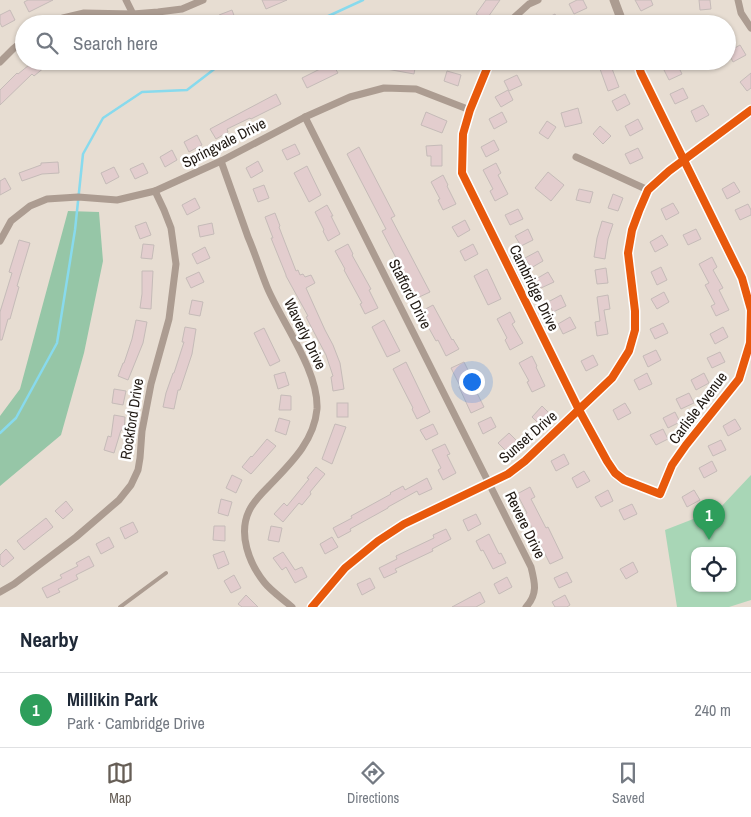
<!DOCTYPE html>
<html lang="en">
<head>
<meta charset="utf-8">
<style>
	body { margin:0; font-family:"Archivo Narrow",sans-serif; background:#f6f6f7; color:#1f2937 }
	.controls { position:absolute; right:15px; bottom:15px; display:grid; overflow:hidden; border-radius:10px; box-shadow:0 1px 4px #0004 }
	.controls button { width:45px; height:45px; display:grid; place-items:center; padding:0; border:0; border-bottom:1px solid #e0e1e3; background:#fff; color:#1f2937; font:25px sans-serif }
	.you { position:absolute; left:471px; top:381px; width:18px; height:18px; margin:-12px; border:4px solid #fff; border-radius:50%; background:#1a73e8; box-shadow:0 0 0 8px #1a73e833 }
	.badge { display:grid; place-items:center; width:32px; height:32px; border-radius:50%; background:#665e56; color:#fff; font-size:16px; font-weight:700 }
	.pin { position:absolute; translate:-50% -41px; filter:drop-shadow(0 1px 2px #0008) }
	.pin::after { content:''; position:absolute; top:26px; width:18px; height:15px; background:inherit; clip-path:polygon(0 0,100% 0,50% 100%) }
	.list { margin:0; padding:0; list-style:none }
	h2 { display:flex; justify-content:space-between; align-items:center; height:65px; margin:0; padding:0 20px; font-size:21px }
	h2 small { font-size:16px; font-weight:400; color:#747a83 }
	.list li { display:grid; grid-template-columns:32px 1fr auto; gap:15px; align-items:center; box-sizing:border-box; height:75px; padding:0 20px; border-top:1px solid #e0e1e3 }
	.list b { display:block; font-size:19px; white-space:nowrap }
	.list p { margin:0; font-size:16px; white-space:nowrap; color:#747a83 }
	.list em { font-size:16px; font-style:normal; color:#747a83 }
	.icon { flex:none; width:28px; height:28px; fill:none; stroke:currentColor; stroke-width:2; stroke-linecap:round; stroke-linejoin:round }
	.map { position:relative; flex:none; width:751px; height:607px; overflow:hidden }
	.search { position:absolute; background:#fff; box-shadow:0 1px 4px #0004; left:15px; right:15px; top:15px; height:55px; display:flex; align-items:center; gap:12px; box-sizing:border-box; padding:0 18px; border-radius:28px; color:#747a83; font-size:19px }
	.sheet { height:140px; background:#fff }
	nav { display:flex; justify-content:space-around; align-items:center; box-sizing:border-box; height:70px; border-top:1px solid #e0e1e3; background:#fff; font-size:14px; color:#747a83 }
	nav a { display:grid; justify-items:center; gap:2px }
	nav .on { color:#665e56 }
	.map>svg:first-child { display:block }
	.green { fill:#a8d6b6; fill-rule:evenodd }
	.forest { fill:#96c6a7 }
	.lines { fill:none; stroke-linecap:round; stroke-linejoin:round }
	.stream { stroke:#88daed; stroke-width:2.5 }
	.building { fill:#e3cdce; stroke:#c5bbb8 }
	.service { stroke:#ac9c91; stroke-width:4 }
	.minor { stroke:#ac9c91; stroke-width:7 }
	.tertiary { stroke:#ac9c91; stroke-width:9 }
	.cycleway-casing { stroke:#fff; stroke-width:11 }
	.cycleway { stroke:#e8590c; stroke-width:8 }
	.labels { text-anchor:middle; stroke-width:5; stroke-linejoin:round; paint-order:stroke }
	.street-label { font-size:15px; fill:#201913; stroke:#fff }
</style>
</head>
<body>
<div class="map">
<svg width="751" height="607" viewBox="0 0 751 607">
	<rect width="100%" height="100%" fill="#e7ddd2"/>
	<path class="green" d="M751 475V600L729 607H677L665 530 719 509ZM695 551H732V588H695Z"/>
	<path class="forest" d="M68 211 99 212 103 261 84 353 61 435 0 486V416L20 389Z"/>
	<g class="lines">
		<g class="stream">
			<path d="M311 24 363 0"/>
			<path d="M0 433 16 418 57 343 75 230 83 154 103 118 142 92 187 90 217 67 228 61"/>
		</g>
	</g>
	<g class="building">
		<path d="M28 0H53L29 12 24 2Z"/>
		<path d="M262 0H287L266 9Z"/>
		<path d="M486 0H500L486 20 476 14Z"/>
		<path d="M577 0H583L587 8 574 14 569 4Z"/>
		<path d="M635 0H651L653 5 641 11Z"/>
		<path d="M699 0H710L711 9 700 10Z"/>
		<path d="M10 10 15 20 2 27 0 23V15Z"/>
		<path d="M232 10 236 21 227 24H203L202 22 219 17V15Z"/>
		<path d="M555 14 560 24H536Z"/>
		<path d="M740 45 746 55 733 62 728 52Z"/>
		<path d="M34 61H40L45 67 34 76 32 74 0 105V90L17 73 18 74Z"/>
		<path d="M382 61H405L416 63 414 74 381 68Z"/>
		<path d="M332 63 338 73 307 88 302 78Z"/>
		<path d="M677 64 682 74 669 80 664 70Z"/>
		<path d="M611 66 619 87 608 91 600 69Z"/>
		<path d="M447 71 461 75 458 86 444 81Z"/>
		<path d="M751 73V88L747 91 740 82Z"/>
		<path d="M517 75 522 85 509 91 504 81Z"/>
		<path d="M683 88 688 98 675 104 670 94Z"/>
		<path d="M508 90 513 100 501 107 495 97Z"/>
		<path d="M276 94 281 104 251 119 250 118 227 129 228 132 216 139 210 129Z"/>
		<path d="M625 94 630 104 617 111 612 101Z"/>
		<path d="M703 105 709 115 696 122 691 111Z"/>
		<path d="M578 108 582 123 565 127 561 113Z"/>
		<path d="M426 112 447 121 442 133 421 125Z"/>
		<path d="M502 112 507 122 494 129 489 119Z"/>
		<path d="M638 119 643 129 630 136 625 126Z"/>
		<path d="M547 121 556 127 548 139 539 133Z"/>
		<path d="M600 126 611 136 603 144 593 134Z"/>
		<path d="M197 135 202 145 189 152 184 142Z"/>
		<path d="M494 140 499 150 486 157 481 147Z"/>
		<path d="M295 144 300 154 287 160 282 150Z"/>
		<path d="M442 145V166H431V156H427L426 146Z"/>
		<path d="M359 147 395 216 391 218 430 292 417 298 382 231 386 229 347 154Z"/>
		<path d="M638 148 643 158 630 164 625 154Z"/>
		<path d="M172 150 177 160 165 167 160 157Z"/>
		<path d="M258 161 263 171 251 178 246 168Z"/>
		<path d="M58 162 59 173 42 174 22 181 19 173 41 165V163Z"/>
		<path d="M143 163 148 173 135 179 130 169Z"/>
		<path d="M496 163 501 173 498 175 508 194 495 201 490 191 493 189 483 170Z"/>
		<path d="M307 166 321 195 309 202 294 173Z"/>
		<path d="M114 167 119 177 106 184 101 173Z"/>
		<path d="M548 172 564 185 551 201 535 188Z"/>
		<path d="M443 175 448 185 447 186 456 204 443 210 438 200 440 199 431 182Z"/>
		<path d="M5 178 11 189 0 195V181Z"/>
		<path d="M734 182 740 192 727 199 722 189Z"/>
		<path d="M264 185 269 198 258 202 253 189Z"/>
		<path d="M579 189 593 192 590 203 576 200Z"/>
		<path d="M613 194 623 198 618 211 608 208Z"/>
		<path d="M195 198 200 208 187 215 182 205Z"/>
		<path d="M673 203 679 213 666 220 661 209Z"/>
		<path d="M748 204 751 210V215L740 220 735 210Z"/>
		<path d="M327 205 333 216H331L340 234 328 241 323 231 324 230 315 212Z"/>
		<path d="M518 209 523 219 510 225 505 215Z"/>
		<path d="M275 213 280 226 279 227 296 271 298 270 300 275 303 274 305 277 311 275 315 283 306 288 325 330 333 345 340 363 344 389 333 391 331 377 333 376 326 355 306 317 308 316 286 276V275L271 238H273L265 217Z"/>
		<path d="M465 220 470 230 458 237 452 227Z"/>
		<path d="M602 221 613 224 608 239 605 259 594 257 597 238Z"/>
		<path d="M146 222 151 235 140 239 135 226Z"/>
		<path d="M212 223 214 234 200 237 198 226Z"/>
		<path d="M528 229 533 240 521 246 515 236Z"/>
		<path d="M696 229 701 239 688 245 683 235Z"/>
		<path d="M662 235 668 245 655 252 650 242Z"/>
		<path d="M19 240 30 243 17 286 19 287 15 301 10 319H8L2 340H0V312L12 273 9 272Z"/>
		<path d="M143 244 154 245 152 259 141 258Z"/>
		<path d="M348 244 353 254 352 255 371 289 369 290 378 308 365 314 360 304 362 303 344 270 345 269 335 251Z"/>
		<path d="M473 244 478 254 465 261 460 251Z"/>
		<path d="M205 247 210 258 197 264 192 254Z"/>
		<path d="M538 251 543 261 531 268 525 258Z"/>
		<path d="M712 257 717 267 713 270 723 288 719 290 729 310 716 316 711 306 715 304 705 285 709 283 699 264Z"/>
		<path d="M661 267 667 280 657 285 651 272Z"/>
		<path d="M606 268 608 283 597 284 595 270Z"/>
		<path d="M487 269 501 299 488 305 474 276Z"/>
		<path d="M142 271H153L151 309 140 308 142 294Z"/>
		<path d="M199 272 204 282 191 288 186 278Z"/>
		<path d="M548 272 554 282 541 288 536 279Z"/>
		<path d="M664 292 669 302 657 309 651 299Z"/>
		<path d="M561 295 566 306 553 312 548 302Z"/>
		<path d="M608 295 610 309 604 310 608 334 597 336 595 322 600 321 597 297Z"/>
		<path d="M192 300 203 302 200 316 189 314Z"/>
		<path d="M433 305 452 340 453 339 459 349 446 356 438 340 436 341 420 312Z"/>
		<path d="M510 312 515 322 512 324 523 343 510 350 505 340 507 338 497 319Z"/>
		<path d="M570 317 576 328 563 334 558 324Z"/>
		<path d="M136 320 147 322 143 343 128 380 118 376 123 363H124L132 339Z"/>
		<path d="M384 320 400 351 387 357 372 327Z"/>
		<path d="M663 323 668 333 655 339 650 329Z"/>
		<path d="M185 327 196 329 192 354 180 390H178L174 409 163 407 166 393 173 373H174L184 342H182Z"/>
		<path d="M723 327 728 337 715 344 710 334Z"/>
		<path d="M264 328 280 361 270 366 254 333Z"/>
		<path d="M656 350 661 360 648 367 643 356Z"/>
		<path d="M720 352 725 362 712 368 707 358Z"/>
		<path d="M593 355 598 365 586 371 581 361Z"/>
		<path d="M532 356 537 366 536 367 545 386 532 392 527 382 529 381 519 363Z"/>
		<path d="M406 362 430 412 417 419 412 409 413 408 393 369Z"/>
		<path d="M464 362 469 372 467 373 484 407 471 413 459 387 460 386 451 368Z"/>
		<path d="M285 372 289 385 278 389 274 375Z"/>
		<path d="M647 373 652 384 639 390 634 380Z"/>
		<path d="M704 373 709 383 696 390 691 380Z"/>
		<path d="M114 389 126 391 123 405 112 403Z"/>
		<path d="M689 393 694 403 681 409 676 399Z"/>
		<path d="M281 395 291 396V410H279Z"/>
		<rect x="337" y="403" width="11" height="14"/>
		<path d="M625 403 631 413 618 420 613 410Z"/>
		<path d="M542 406 550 414 540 425 532 417Z"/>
		<path d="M675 412 680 422 668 428 663 418Z"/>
		<path d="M114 415 125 417 124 431 121 430 114 453 104 450 108 436 111 437Z"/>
		<path d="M491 417 496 427 483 434 478 423Z"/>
		<path d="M279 418 290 421 286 435 275 431Z"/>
		<path d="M735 419 741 429 728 436 723 426Z"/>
		<path d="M335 424 346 427 332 464 322 459Z"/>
		<path d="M433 424 438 434 426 440 420 430Z"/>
		<path d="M663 429 668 439 656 445 650 435Z"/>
		<path d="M509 433 517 441 506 451 498 443Z"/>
		<path d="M267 439 276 446 251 474 242 467 251 456 252 457Z"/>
		<path d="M721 440 726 450 713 456 708 446Z"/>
		<path d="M445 444 450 454 447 455 456 473 443 480 438 470 441 468 432 450Z"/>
		<path d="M564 454 569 464 556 471 551 461Z"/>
		<path d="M712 461 717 471 704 478 699 468Z"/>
		<path d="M316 467 325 474 310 492 311 494 302 505 299 503 283 522 274 514 284 503 287 506 309 479 307 478Z"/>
		<path d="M584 471 590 481 577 488 572 478Z"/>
		<path d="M232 475 242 480 236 493 226 488Z"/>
		<path d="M427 478 432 489 419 495 417 491 388 507V508L350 529 351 531 338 538 333 528 352 518 351 516 391 494 390 493 403 486 405 490Z"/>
		<path d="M530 487 535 497 531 499 546 528 548 527 563 558 550 564 530 524 528 525 523 515 527 513 517 494Z"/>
		<path d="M608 490 613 501 601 507 595 497Z"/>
		<path d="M694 490 700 500 687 507 682 497Z"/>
		<path d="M221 499 232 502 228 516 218 513Z"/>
		<path d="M66 501 73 510 63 519 55 511Z"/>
		<path d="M632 504 637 514 624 520 619 510Z"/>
		<path d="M476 514 481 524 468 531 463 520Z"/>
		<path d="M46 518 53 527 24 550 17 541Z"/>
		<path d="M133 522 138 532 125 539 120 528Z"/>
		<path d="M214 526H225V541L213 540Z"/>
		<path d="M271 526 282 528 279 542 268 540Z"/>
		<path d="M446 529 451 539 432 549 433 551 395 569 397 572 384 578 379 568 397 559 396 556 434 538 433 535Z"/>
		<path d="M489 534 499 554 501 553 506 563 493 569 483 550 481 551 476 541Z"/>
		<path d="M109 537 114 547 101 554 96 544Z"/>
		<path d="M332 537 338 547 325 554 320 544Z"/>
		<path d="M6 549 14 558 3 567 0 564V555Z"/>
		<path d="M224 551 229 564 218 569 213 555Z"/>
		<path d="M283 552 295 570 302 567 307 577 295 583 286 567 282 570 273 558Z"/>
		<path d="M89 556 94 566 76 575 78 579 58 589 60 592 47 598 42 588 62 578 60 575 78 566 76 563Z"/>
		<path d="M633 562 638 572 626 579 620 569Z"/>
		<path d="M567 572 572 582 559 588 554 578Z"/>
		<path d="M234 575 241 588 231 593 224 581Z"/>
		<path d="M507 577 512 587 499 594 494 584Z"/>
		<path d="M370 578 375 588 362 595 357 584Z"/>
		<path d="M480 592 485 602 476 607H452Z"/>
		<path d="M246 595 258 607H242L238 604Z"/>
		<path d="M565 595 570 605 567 607H555L552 602Z"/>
	</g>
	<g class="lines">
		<path class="service" d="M120 607 166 573"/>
		<g class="minor">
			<path d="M126 0 133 14"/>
			<path d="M738 0 741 13 751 28"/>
			<path d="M51 24 63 18 84 13 133 14 158 12 182 9 203 0"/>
			<path d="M507 24 529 4 538 0"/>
			<path d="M490 61 470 110 463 134 462 173 579 410 607 461 615 473 624 480 660 494 672 465 686 445 739 379 750 343 751 310 742 278 683 160"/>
			<path d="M0 62 13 49 24 40"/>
			<path d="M305 117 531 567C535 583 538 594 526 607"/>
			<path d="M576 157 648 190"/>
			<path d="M221 161C230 187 239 212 248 237 255 253 260 270 267 287 281 321 319 371 317 409 314 442 290 464 268 487 261 494 253 502 249 511 238 534 249 563 264 582 271 591 283 599 292 607"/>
			<path d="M0 241 11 221 30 206 47 199 78 197 117 200 155 191 221 161 305 117 350 97 384 88 416 89 470 110"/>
			<path d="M0 592 14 584 76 537 119 500 131 485 138 470 140 458 142 431 151 384 169 319 176 264 171 228 164 210 155 191"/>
		</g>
		<g class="tertiary">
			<path d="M614 0 623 24"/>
			<path d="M637 61 641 73 683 160"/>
			<path d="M312 607 345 568 378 541 404 524 508 474 525 461 612 378 629 351 635 330V311L628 253 632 230 639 211 648 190 669 171 751 110"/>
		</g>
		<g class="cycleway-casing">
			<g id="cycleway">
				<path d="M490 61 470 110 463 134 462 173 579 410 607 461 615 473 624 480 660 494 672 465 686 445 739 379 750 343 751 310 742 278 641 73 637 61"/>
				<path d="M312 607 345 568 378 541 404 524 508 474 525 461 612 378 629 351 635 330V311L628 253 632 230 639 211 648 190 669 171 751 110"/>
			</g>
		</g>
		<use href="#cycleway" class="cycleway"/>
	</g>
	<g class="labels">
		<g class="street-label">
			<text transform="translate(224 143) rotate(-27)" y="5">Springvale Drive</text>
			<text transform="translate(534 288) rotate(64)" y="5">Cambridge Drive</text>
			<text transform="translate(410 294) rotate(63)" y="5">Stafford Drive</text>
			<text transform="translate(305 334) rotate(64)" y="5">Waverly Drive</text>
			<text transform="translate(698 408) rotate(-53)" y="5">Carlisle Avenue</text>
			<text transform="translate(132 419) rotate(-81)" y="5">Rockford Drive</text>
			<text transform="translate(528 437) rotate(-41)" y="5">Sunset Drive</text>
			<text transform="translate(525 525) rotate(64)" y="5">Revere Drive</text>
		</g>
	</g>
</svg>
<div class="controls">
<button><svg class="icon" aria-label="locate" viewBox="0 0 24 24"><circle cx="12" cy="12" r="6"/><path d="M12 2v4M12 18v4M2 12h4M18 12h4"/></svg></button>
</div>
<div class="you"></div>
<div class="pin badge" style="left:709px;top:540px;background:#2e9e5b">1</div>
<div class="search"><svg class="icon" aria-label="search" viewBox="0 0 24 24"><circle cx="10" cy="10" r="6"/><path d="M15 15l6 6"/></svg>Search here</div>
</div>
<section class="sheet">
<h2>Nearby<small></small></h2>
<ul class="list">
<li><span class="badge" style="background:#2e9e5b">1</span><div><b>Millikin Park</b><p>Park · Cambridge Drive</p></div><em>240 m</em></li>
</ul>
</section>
<nav>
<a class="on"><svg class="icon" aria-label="map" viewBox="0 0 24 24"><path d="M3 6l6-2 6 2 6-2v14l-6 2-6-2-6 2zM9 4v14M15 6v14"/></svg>Map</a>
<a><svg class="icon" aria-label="directions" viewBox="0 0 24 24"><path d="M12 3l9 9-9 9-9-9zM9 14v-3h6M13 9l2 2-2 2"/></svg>Directions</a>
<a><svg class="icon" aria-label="saved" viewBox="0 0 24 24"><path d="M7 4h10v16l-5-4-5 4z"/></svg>Saved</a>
</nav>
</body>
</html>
